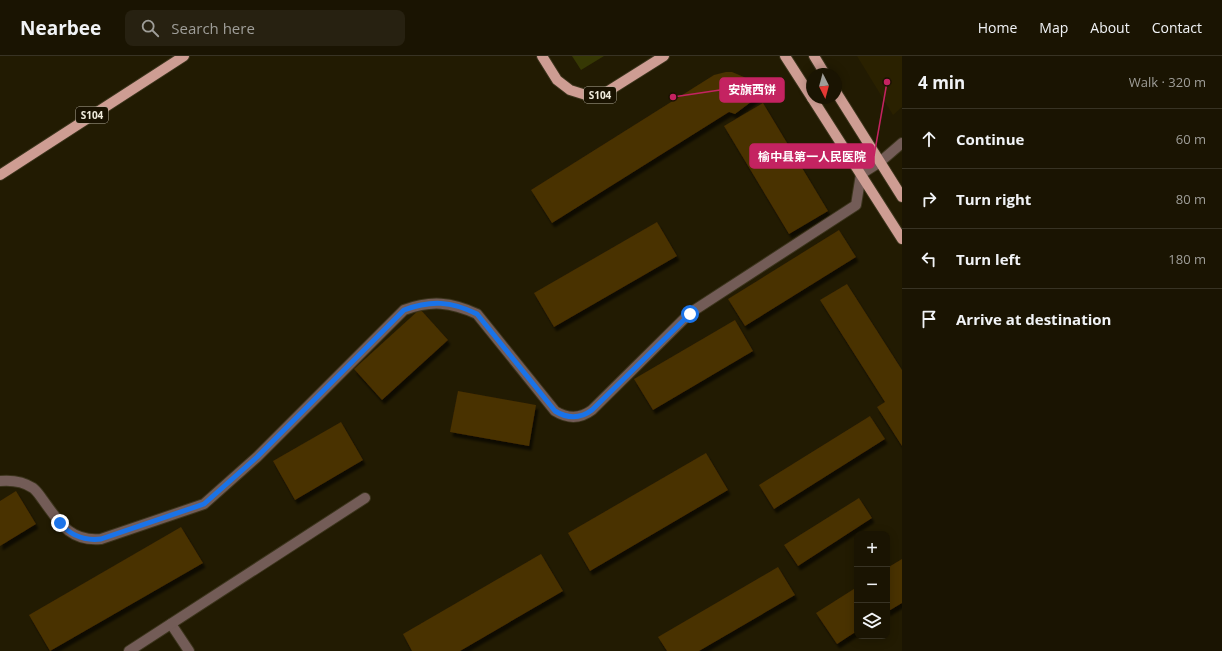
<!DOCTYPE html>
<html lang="en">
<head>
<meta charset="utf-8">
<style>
	body { margin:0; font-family:"Open Sans","Noto Sans SC",sans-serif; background:#272111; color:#f1f3f6 }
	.controls { position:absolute; right:12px; bottom:12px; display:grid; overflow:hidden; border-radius:8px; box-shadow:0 2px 10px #0003 }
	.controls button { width:36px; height:36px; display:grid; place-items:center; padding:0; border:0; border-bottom:1px solid #383324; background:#1a1402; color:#f1f3f6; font:20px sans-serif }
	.compass { position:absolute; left:806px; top:12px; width:36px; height:36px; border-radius:50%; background:#1a1402; box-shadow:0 2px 10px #0003; rotate:174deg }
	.stop { position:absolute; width:12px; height:12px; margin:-9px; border:3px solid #1a73e8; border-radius:50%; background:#fff }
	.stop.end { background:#1a73e8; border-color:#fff; box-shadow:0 1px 4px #0008 }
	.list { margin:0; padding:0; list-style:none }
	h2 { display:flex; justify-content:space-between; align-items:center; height:52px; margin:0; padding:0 16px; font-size:17px }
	h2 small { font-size:13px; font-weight:400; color:#9f9e99 }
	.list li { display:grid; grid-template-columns:26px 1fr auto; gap:12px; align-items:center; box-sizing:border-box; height:60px; padding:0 16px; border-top:1px solid #383324 }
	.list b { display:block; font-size:15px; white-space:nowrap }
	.list em { font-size:13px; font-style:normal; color:#9f9e99 }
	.icon { flex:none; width:22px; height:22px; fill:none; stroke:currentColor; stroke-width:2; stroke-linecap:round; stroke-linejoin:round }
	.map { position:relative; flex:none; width:902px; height:595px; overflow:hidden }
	header { display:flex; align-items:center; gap:24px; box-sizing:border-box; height:56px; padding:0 20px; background:#1a1402; border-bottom:1px solid #383324 }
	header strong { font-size:19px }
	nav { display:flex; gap:22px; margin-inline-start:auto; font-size:14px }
	.search { width:280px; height:36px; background:#272111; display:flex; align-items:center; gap:10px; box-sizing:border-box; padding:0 14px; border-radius:8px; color:#9f9e99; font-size:15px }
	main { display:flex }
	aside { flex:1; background:#1a1402 }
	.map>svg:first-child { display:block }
	.built { fill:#2a2100 }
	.green { fill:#363804 }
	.building { fill:#493000; filter:url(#shadow) }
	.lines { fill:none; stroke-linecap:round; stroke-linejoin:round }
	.minor-casing { stroke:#3b341c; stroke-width:12 }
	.primary-casing { stroke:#3b341c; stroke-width:12 }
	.minor { stroke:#735c57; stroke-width:10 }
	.primary { stroke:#ce9d93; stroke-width:10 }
	.route { stroke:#1a73e8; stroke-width:5 }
	.labels { text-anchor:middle; stroke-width:3; stroke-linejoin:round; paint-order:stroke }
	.shield { fill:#191200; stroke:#b0ab9a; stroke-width:1 }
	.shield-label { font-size:10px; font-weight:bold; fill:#f0ecdc }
	.leader { fill:none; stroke:#c42361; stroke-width:1.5 }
	.callout-dot { fill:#c42361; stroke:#191200; stroke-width:1.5 }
	.callout { fill:#c42361; stroke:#c42361; stroke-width:1.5 }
	.callout-label { font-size:12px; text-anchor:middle; font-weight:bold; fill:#fff }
</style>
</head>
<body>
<header>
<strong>Nearbee</strong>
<div class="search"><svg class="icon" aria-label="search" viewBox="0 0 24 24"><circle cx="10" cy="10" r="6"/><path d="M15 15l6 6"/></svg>Search here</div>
<nav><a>Home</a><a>Map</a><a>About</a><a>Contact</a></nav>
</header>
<main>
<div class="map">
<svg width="902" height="595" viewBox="0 0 902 595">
	<defs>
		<filter id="shadow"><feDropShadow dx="2.5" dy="4.5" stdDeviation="1" flood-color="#0009"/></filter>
	</defs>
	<rect width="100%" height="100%" fill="#221b02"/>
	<path class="built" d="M857 0H902V51L893 59Z"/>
	<path class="green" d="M572 0H604L581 14Z"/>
	<g class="building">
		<path d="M726 16H732L744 21 749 25 759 40 735 58 729 56 552 167 531 134 714 19Z"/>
		<path d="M763 47 828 155 789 178 724 70Z"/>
		<path d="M657 166 677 200 554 271 534 237Z"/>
		<path d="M839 174 856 201 745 270 728 243Z"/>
		<path d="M847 228 902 314V390L877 351 885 346 820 244Z"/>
		<path d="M420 253 448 284 382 344 354 313Z"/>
		<path d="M735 264 753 295 653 354 634 323Z"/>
		<path d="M458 335 536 349 529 390 450 376Z"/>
		<path d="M870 360 885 383 774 453 759 429Z"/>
		<path d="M341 366 363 404 295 444 273 405Z"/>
		<path d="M706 397 728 434 590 515 568 477Z"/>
		<path d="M16 435 36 468 0 490V445Z"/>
		<path d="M859 442 872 462 798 510 784 489Z"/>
		<path d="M181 471 203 507 50 595 29 559Z"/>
		<path d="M541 498 563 535 460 595H412L403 578Z"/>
		<path d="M902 503V547L887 556V512Z"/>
		<path d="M778 511 795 539 699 595H667L658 581Z"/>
		<path d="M857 531V575L837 588 816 557Z"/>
	</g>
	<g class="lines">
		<g class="minor-casing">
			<g id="minor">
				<path d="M0 425C11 424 24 426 33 432 37 435 40 440 43 444 59 466 70 486 101 483L204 448 257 401 404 254C431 244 451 246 477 258L555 355C568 363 580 363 592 354L690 257 856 149 861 118 880 106 902 87"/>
				<path d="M171 568 189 595"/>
				<path d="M129 595 365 442"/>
			</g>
		</g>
		<g class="primary-casing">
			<g id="primary">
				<path d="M542 0 557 24 570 34 586 39H602L664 0"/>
				<path d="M785 0 812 42"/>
				<path d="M814 0 825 18"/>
				<path d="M836 36 902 141"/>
				<path d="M812 42 902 183"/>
				<path d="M0 119 184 0"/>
			</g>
		</g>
		<use href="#minor" class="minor"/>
		<use href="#primary" class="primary"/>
	</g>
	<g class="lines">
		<path class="route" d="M60 467C71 480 84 485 101 483L204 448 257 401 404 254C431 244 451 245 477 258L555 355C568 363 580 363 592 354L690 258"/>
	</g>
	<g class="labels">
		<g class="shield">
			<rect x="584" y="31" width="32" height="16" rx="3"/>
			<rect x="76" y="51" width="32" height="16" rx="3"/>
		</g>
		<g class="shield-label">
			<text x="600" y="43">S104</text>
			<text x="92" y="63">S104</text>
		</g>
	</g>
	<path class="leader" d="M673 41L720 34M887 26L874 100"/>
	<g class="callout-dot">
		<circle cx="673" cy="41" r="4"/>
		<circle cx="887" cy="26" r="4"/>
	</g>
	<g class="callout">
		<rect x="720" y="22" width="64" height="24" rx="4"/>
		<rect x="750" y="88" width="124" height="24" rx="4"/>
	</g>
	<g class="callout-label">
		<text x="752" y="38">安旗西饼</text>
		<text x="812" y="105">榆中县第一人民医院</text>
	</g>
</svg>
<div class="controls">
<button>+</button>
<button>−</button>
<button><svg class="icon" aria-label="layers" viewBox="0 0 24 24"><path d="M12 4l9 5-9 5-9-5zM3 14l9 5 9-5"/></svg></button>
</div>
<svg class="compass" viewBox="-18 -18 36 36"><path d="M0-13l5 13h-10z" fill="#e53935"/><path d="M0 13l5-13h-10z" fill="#9f9e99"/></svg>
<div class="stop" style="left:690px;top:258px"></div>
<div class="stop end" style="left:60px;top:467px"></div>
</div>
<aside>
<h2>4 min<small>Walk · 320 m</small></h2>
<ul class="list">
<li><svg class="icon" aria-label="ahead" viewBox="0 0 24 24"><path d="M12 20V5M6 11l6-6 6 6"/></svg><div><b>Continue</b></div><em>60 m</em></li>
<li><svg class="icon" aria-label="right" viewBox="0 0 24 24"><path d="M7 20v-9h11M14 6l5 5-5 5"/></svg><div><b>Turn right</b></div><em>80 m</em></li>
<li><svg class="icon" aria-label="left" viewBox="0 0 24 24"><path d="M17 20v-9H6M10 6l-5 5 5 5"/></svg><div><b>Turn left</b></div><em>180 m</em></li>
<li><svg class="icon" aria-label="arrive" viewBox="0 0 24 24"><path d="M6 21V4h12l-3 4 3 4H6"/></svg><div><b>Arrive at destination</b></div></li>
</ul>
</aside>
</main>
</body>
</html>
